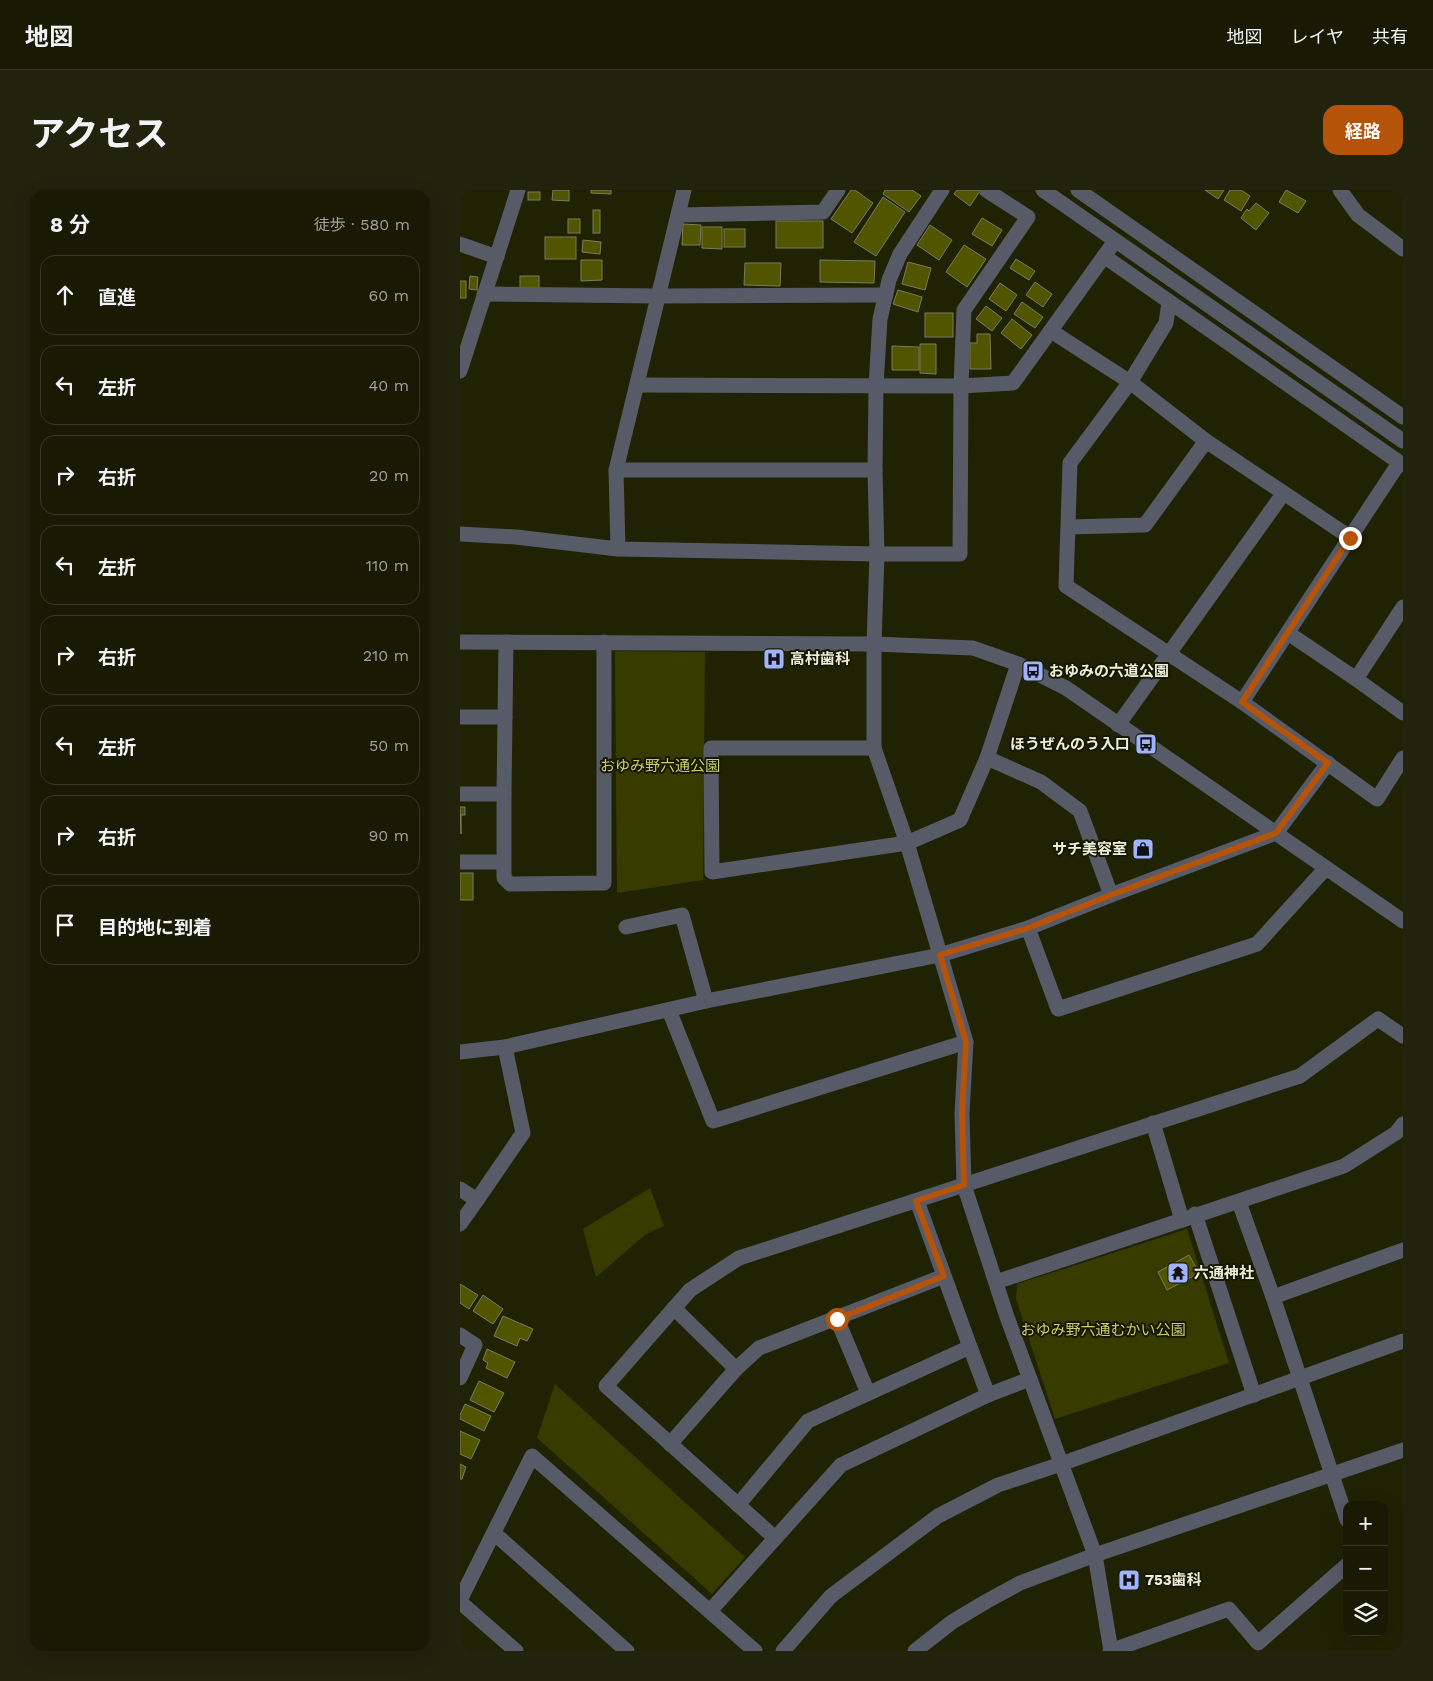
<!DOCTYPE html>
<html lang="ja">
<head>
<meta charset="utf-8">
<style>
	body { margin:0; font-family:"Work Sans","Noto Sans JP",sans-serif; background:#21230d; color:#f1f3f6 }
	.controls { position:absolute; right:15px; bottom:15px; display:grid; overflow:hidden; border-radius:10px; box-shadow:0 5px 20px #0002 }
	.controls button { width:45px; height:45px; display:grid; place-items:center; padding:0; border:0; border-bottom:1px solid #363825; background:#181a03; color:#f1f3f6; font:25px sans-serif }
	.stop { position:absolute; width:15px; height:15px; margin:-11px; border:4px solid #b45309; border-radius:50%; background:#fff }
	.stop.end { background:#b45309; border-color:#fff; box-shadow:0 1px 5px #0008 }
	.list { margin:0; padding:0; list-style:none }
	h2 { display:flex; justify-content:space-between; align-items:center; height:65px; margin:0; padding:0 20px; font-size:21px }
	h2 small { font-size:16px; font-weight:400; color:#9fa19a }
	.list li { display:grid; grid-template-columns:32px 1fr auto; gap:15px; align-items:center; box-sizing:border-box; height:80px; margin:0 10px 10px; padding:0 10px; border:1px solid #363825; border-radius:15px }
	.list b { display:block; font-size:19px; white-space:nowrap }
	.list em { font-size:16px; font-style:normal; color:#9fa19a }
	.icon { flex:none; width:28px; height:28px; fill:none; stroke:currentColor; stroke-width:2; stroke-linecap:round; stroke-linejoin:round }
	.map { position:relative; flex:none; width:943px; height:1461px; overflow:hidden; border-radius:15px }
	header { display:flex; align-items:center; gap:30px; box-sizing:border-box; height:70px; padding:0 25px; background:#181a03; border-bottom:1px solid #363825 }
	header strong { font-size:24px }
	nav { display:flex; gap:28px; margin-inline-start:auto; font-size:18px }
	.intro { display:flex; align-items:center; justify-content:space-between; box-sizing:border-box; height:120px; padding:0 30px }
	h1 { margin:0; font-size:35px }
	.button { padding:12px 22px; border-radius:15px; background:#b45309; color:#fff; font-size:18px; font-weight:700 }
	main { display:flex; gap:30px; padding:0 30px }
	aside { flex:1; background:#181a03; border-radius:15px; box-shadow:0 5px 20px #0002 }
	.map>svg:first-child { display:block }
	.green { fill:#383b00 }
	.building { fill:#515500; stroke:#7a7d5d }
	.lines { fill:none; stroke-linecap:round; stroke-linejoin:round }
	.minor { stroke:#575a67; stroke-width:15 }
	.route { stroke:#b45309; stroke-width:6 }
	.labels { text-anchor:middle; stroke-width:4; stroke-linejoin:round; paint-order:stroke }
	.poi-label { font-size:15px; font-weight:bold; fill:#eceedd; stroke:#171800; text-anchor:start }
	.park-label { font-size:15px; fill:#c8cf6a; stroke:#171800 }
</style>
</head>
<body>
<header>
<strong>地図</strong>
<nav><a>地図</a><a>レイヤ</a><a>共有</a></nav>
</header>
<div class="intro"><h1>アクセス</h1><a class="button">経路</a></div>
<main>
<aside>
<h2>8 分<small>徒歩 · 580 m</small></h2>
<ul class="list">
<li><svg class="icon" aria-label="ahead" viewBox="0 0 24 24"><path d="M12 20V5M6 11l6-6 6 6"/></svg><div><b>直進</b></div><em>60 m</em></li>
<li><svg class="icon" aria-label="left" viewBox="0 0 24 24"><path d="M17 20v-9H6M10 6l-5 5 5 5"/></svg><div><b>左折</b></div><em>40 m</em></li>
<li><svg class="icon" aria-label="right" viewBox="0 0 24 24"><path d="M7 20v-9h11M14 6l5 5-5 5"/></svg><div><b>右折</b></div><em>20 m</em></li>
<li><svg class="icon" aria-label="left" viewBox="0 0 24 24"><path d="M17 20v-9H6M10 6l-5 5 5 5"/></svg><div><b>左折</b></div><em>110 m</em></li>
<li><svg class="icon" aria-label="right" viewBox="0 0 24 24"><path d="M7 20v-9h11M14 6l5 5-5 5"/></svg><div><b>右折</b></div><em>210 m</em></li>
<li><svg class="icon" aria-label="left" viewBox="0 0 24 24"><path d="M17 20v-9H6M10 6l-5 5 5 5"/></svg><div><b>左折</b></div><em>50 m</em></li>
<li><svg class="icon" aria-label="right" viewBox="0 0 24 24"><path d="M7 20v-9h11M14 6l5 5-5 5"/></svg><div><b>右折</b></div><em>90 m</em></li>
<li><svg class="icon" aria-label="arrive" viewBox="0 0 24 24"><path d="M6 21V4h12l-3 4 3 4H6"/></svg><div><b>目的地に到着</b></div></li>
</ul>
</aside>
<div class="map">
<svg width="943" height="1461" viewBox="0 0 943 1461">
	<rect width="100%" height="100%" fill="#202204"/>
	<g class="green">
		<path d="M155 461 245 462 243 690 157 703Z"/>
		<path d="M190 998 204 1036 186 1044 136 1087 123 1039Z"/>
		<path d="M727 1039 769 1173 595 1229 556 1109 557 1094Z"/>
		<path d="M95 1194 285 1367 252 1404 77 1248Z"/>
	</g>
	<g class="building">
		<path d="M93 0H109V11L92 10Z"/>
		<path d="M131 0H151V4L131 3Z"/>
		<path d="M391 0H395L413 13 392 43 371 29Z"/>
		<path d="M425 0H452L461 6 449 22 423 4Z"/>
		<path d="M497 0H519L520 1 510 16 494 4Z"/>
		<path d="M745 0H764L758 9Z"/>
		<path d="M770 0H781L790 6 781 21 764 10Z"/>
		<path d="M826 0 846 11 838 23 819 12Z"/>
		<rect x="68" y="2" width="12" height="8"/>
		<path d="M423 7 445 22 416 66 394 52Z"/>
		<path d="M796 13 809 23 796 40 781 28 787 19 789 21Z"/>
		<rect x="133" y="20" width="7" height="23"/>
		<path d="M522 28 542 40 532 56 512 44Z"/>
		<rect x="108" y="29" width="12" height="14"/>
		<rect x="316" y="31" width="47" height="27"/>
		<path d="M223 34 241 35 240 55H222Z"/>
		<path d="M470 35 492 50 479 70 457 55Z"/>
		<path d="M242 37H262V59L242 58Z"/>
		<rect x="264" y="39" width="21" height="18"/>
		<rect x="85" y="47" width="31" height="22"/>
		<path d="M123 50 141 52 140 64 122 62Z"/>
		<path d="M504 55 526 69 507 97 486 82Z"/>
		<path d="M556 69 575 81 569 90 550 78Z"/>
		<path d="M121 70H142V90L121 91Z"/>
		<path d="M360 70 415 71 414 93 360 92Z"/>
		<path d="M448 72 471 78 465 100 442 94Z"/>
		<path d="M285 73H321L320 96 284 95Z"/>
		<path d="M10 86 18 87 17 100 9 99Z"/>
		<rect x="60" y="86" width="19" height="14"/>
		<rect x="0" y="91" width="6" height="17"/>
		<path d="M575 92 592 104 583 117 566 105Z"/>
		<path d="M540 93 557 105 546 121 529 109Z"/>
		<path d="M438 100 462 107 458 122 433 114Z"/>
		<path d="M562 112 583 127 575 138 554 124Z"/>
		<path d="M526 116 542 128 532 141 516 129Z"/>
		<rect x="465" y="123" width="28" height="24"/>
		<path d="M552 129 572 145 561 159 541 143Z"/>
		<path d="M517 144H530L531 179H510V153H517Z"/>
		<path d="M460 154H476V184L460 183Z"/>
		<path d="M432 156 459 157V180H432Z"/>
		<path d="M0 617H5V625H1V644Z"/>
		<rect x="0" y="683" width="13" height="27"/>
		<path d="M729 1065 739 1083 707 1100 698 1082Z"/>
		<path d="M0 1094 18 1105 9 1119 0 1113Z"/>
		<path d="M23 1105 43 1119 33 1134 13 1121Z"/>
		<path d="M43 1126 73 1139 67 1151 60 1148 57 1156 34 1146Z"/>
		<path d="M27 1159 55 1172 47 1188 26 1178 28 1173 23 1170Z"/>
		<path d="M19 1191 44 1203 34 1222 10 1210Z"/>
		<path d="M5 1214 31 1226 24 1241 0 1229V1225Z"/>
		<path d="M0 1241 20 1250 11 1269 0 1264Z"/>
		<path d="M0 1274 6 1277 2 1289H0Z"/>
	</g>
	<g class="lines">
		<g class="minor">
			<path d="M482 0 440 64 429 90 420 129 416 196 415 280 417 364 414 454V558L447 653 506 852 502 923 504 995 547 1127 635 1365 651 1461"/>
			<path d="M583 0 943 251"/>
			<path d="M618 0 943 227"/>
			<path d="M880 0 898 25 943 59"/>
			<path d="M218 25 363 22 378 0"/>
			<path d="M0 54 37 67"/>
			<path d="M644 66 943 275"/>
			<path d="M24 104 198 106 426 105"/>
			<path d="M709 112 706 133 670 192 610 273 606 396 782 512 917 609 943 568"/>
			<path d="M591 141 670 192 746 251 891 348"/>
			<path d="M0 181 58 0"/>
			<path d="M178 195 501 196 553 193 655 51"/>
			<path d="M156 280H415"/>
			<path d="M609 337 685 335 746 251"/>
			<path d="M0 344 56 347 158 359 417 364H500L501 196 504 120 568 27 526 0"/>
			<path d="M158 359 156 280 224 0"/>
			<path d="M828 443 896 489 943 523"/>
			<path d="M0 452 414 454 513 458 558 474 606 498 943 731"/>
			<path d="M896 489 943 417"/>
			<path d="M782 512 939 273"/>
			<path d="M0 527H45"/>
			<path d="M658 535 823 304"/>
			<path d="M414 558H251L252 682 447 653 500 630 527 568 558 474"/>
			<path d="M527 568 581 592 620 621 651 705"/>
			<path d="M0 604H44V688L50 694 144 693V452"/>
			<path d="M44 604 46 452"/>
			<path d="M0 672H43"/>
			<path d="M166 737 222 725 246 811"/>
			<path d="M568 738 598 819 797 754 866 678"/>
			<path d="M209 820 253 931 506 852"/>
			<path d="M0 862 45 857 246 811 480 765 568 738 651 705 816 643 868 573"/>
			<path d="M693 933 722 1030"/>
			<path d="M0 999 17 1010 63 943 45 857"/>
			<path d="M457 1011 510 1157"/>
			<path d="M779 1012 813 1107 887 1330"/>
			<path d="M735 1024 794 1205"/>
			<path d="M0 1034 17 1010"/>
			<path d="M536 1092 884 976 936 943 943 934"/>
			<path d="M813 1107 943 1060"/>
			<path d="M214 1118 276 1179"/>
			<path d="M377 1129 408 1203"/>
			<path d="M0 1145 15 1155 0 1188"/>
			<path d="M210 1254 276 1179 299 1158 484 1086"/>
			<path d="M278 1315 348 1231 510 1157 528 1205"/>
			<path d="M34 1343 167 1461"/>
			<path d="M315 1348 146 1196 230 1100 279 1068 840 886 918 829 943 846"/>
			<path d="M0 1410 72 1266 295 1461"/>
			<path d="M0 1412 56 1461"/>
			<path d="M250 1421 381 1275 528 1205 570 1189"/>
			<path d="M323 1461 371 1406 478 1326 538 1295 601 1274 943 1151"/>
			<path d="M455 1461 492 1432 527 1411 560 1393 635 1365 943 1260"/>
			<path d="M650 1461 769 1419 798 1453 887 1375"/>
		</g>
	</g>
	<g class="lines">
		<path class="route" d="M377 1129 484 1086 456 1011 504 995 502 923 506 852 480 765 568 738 651 705 816 643 868 573 782 512 890 348"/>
	</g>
	<defs>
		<g id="hospital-square" transform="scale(1.125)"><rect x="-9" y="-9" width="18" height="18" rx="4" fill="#a1b3fd" stroke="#171800"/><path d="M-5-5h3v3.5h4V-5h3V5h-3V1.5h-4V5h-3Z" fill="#111"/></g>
		<g id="bus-square" transform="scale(1.125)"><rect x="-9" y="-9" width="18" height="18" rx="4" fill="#a1b3fd" stroke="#171800"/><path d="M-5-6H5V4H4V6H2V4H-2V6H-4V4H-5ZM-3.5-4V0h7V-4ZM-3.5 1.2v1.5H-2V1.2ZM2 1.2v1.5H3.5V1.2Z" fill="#111"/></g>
		<g id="shop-square" transform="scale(1.125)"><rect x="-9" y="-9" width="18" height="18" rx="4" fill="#a1b3fd" stroke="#171800"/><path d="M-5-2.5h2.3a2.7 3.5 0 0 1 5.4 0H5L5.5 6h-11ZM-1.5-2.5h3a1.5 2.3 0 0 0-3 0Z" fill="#111"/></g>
		<g id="temple-square" transform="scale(1.125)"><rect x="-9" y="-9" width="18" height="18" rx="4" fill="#a1b3fd" stroke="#171800"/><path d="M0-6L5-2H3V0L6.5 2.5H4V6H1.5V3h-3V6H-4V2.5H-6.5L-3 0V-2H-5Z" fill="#111"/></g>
	</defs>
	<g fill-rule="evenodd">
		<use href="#hospital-square" x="314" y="469"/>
		<use href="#bus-square" x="573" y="481"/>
		<use href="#bus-square" x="686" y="554"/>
		<use href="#shop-square" x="683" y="659"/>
		<use href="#temple-square" x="718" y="1083"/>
		<use href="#hospital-square" x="669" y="1390"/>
	</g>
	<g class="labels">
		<g class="poi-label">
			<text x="330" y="474">高村歯科</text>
			<text x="589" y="486">おゆみの六道公園</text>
			<text x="670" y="559" text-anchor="end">ほうぜんのう入口</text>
			<text x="667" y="664" text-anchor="end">サチ美容室</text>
			<text x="734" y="1088">六通神社</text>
			<text x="685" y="1395">753歯科</text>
		</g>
		<g class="park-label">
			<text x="200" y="581">おゆみ野六通公園</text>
			<text x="643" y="1145">おゆみ野六通むかい公園</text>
		</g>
	</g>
</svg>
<div class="controls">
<button>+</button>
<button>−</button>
<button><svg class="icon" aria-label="layers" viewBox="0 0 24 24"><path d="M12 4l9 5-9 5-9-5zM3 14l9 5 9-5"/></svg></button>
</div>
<div class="stop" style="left:377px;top:1129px"></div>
<div class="stop end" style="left:890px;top:348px"></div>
</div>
</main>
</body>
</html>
